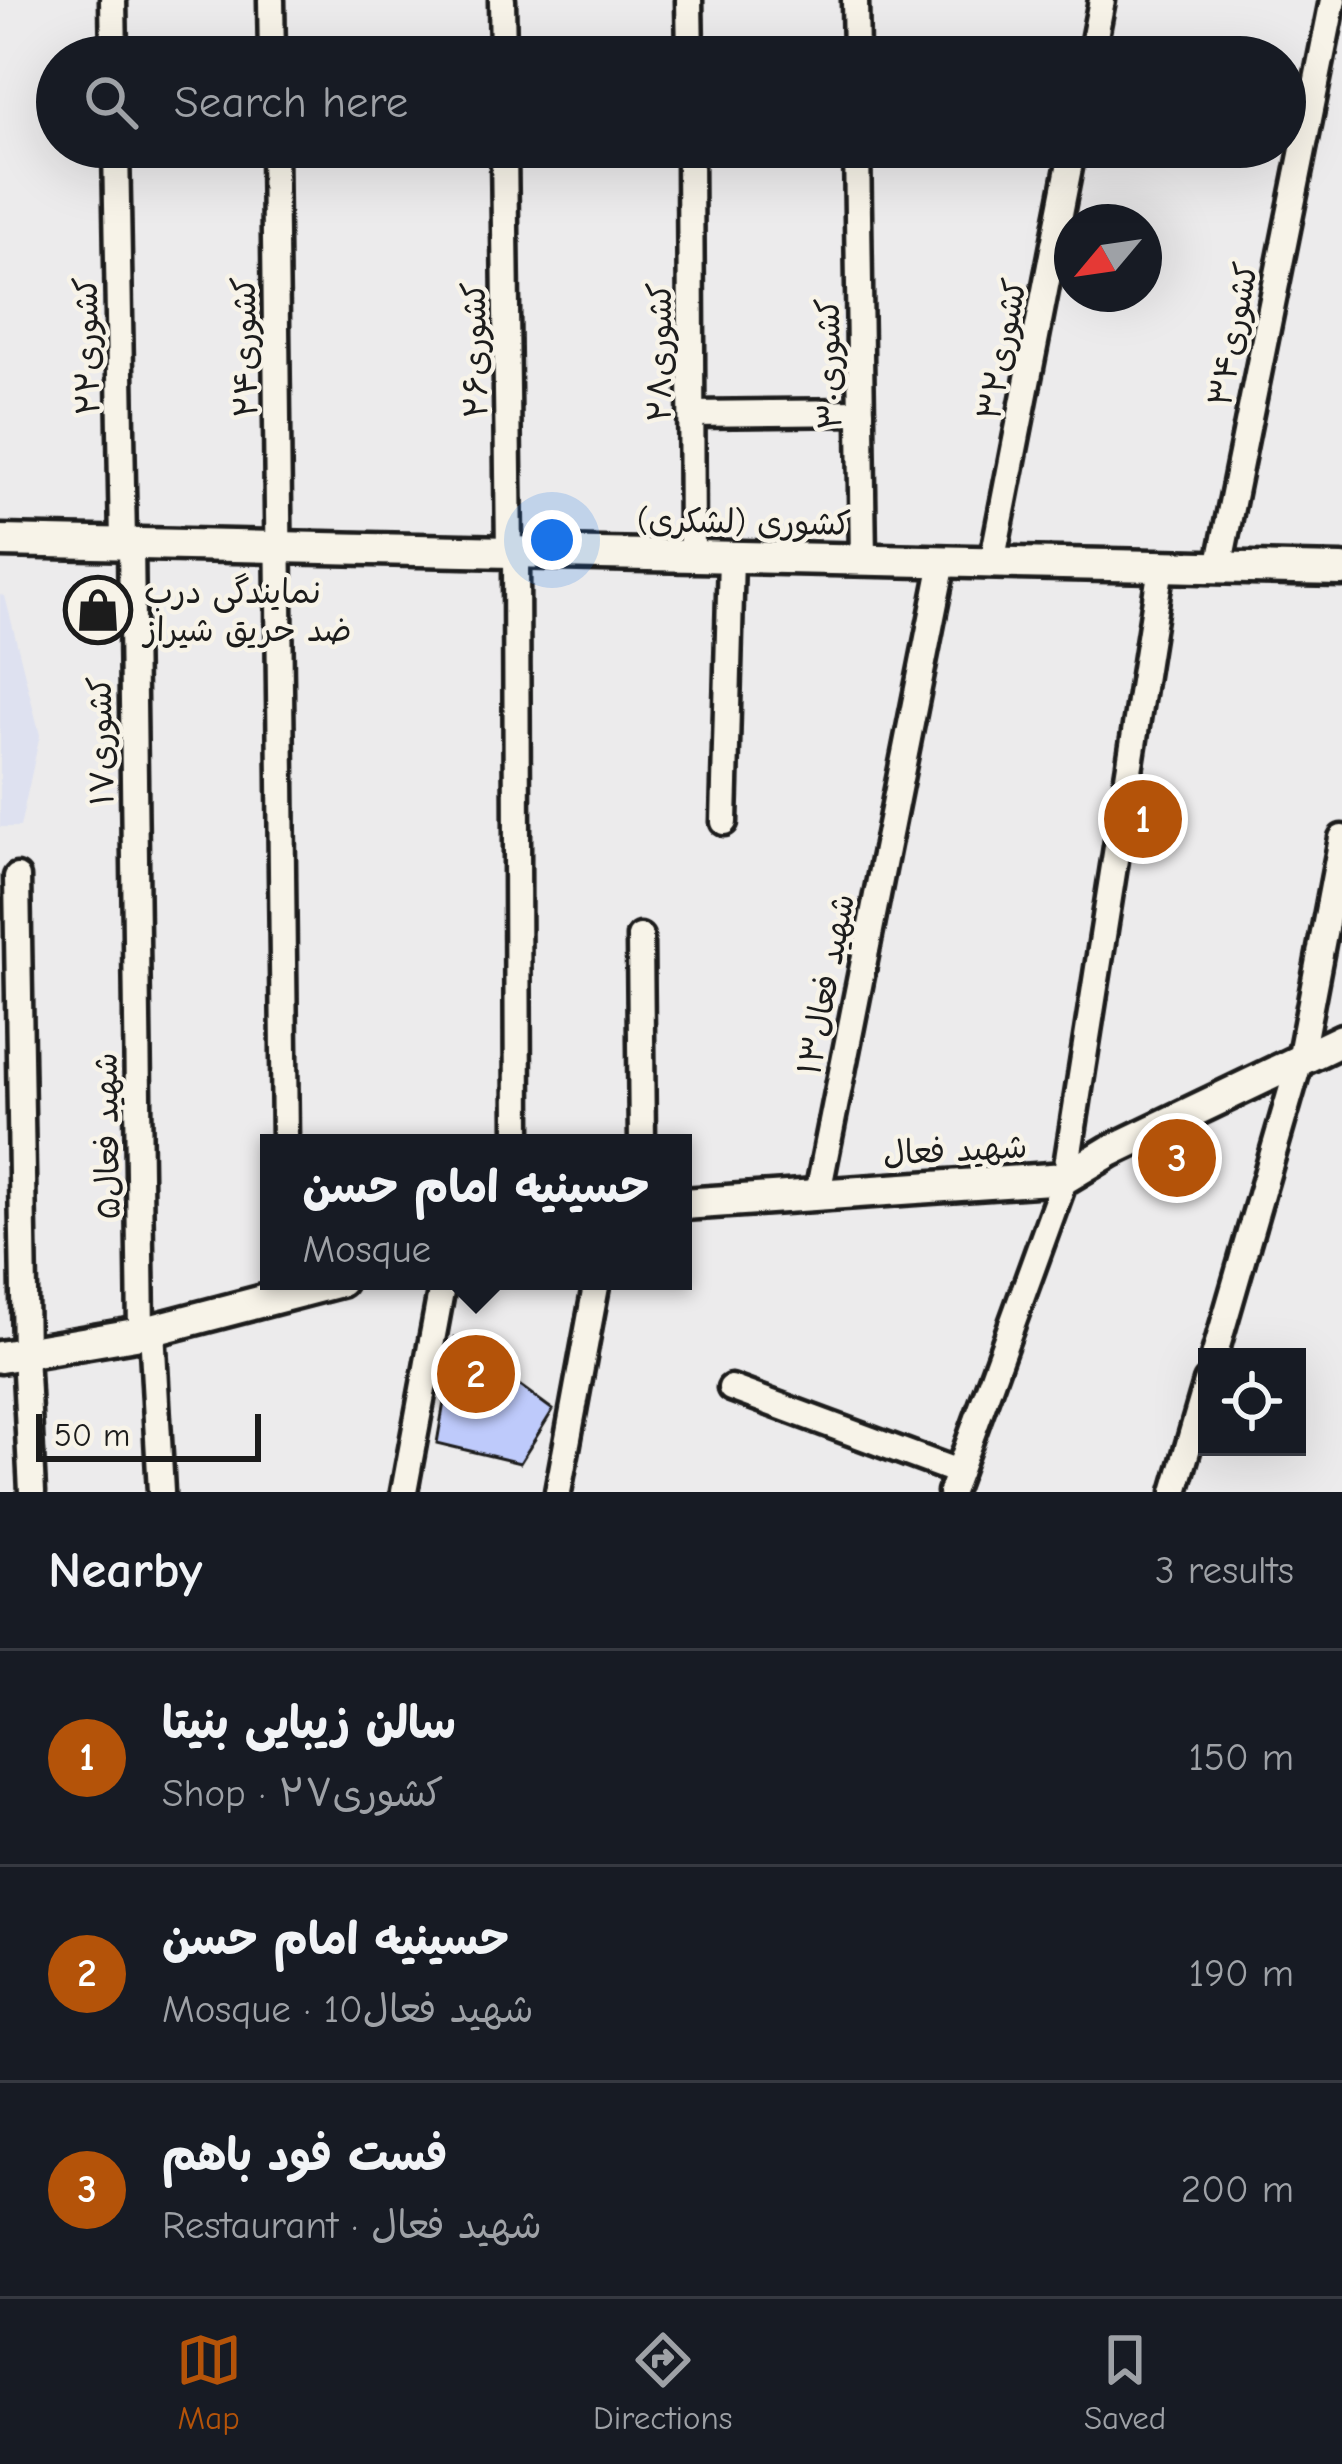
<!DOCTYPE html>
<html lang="en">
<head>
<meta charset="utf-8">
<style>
	body { margin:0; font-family:"Comic Neue","Playpen Sans Arabic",sans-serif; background:#20242c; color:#f1f3f6 }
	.controls { position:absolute; right:36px; bottom:36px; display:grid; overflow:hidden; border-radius:0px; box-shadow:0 12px 48px #0002 }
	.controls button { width:108px; height:108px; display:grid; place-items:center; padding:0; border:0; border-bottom:3px solid #363941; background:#171b24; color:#f1f3f6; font:60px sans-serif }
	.compass { position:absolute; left:1054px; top:204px; width:108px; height:108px; border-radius:50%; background:#171b24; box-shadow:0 12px 48px #0002; rotate:241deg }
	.scale { position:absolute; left:36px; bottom:30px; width:225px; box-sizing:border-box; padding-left:12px; border:6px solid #1c1c1c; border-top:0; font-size:33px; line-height:42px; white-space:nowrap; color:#1c1c1c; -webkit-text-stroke:9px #f7f3e8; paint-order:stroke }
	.you { position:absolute; left:552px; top:540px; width:42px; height:42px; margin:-30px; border:9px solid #fff; border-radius:50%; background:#1a73e8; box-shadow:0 0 0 18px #1a73e833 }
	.badge { display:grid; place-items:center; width:78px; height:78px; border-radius:50%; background:#b45309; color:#fff; font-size:39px; font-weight:700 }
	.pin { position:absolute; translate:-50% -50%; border:6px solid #fff; box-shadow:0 3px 12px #0006 }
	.popup { position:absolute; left:260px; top:1134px; width:432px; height:156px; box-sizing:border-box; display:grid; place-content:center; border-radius:0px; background:#171b24; filter:drop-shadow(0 3px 9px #0005); font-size:39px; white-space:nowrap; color:#9ea1a6 }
	.popup b { font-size:45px; color:#f1f3f6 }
	.popup::after { content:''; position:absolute; left:50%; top:100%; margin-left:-24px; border:24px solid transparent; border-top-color:#171b24 }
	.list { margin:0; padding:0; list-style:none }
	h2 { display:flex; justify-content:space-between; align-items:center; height:156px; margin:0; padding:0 48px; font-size:51px }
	h2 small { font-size:39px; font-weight:400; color:#9ea1a6 }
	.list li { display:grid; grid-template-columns:78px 1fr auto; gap:36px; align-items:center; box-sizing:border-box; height:216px; padding:0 48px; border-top:3px solid #363941 }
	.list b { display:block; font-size:45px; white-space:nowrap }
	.list p { margin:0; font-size:39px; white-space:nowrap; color:#9ea1a6 }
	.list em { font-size:39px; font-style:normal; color:#9ea1a6 }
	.icon { flex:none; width:66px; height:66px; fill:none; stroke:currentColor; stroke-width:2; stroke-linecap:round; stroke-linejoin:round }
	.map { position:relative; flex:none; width:1342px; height:1492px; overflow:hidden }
	.search { position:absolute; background:#171b24; box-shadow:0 12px 48px #0002; left:36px; right:36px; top:36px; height:132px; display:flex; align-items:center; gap:30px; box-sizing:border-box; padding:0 42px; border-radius:66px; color:#9ea1a6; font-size:45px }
	.sheet { height:804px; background:#171b24 }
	nav { display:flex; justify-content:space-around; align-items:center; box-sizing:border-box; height:168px; border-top:3px solid #363941; background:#171b24; font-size:33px; color:#9ea1a6 }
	nav a { display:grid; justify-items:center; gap:6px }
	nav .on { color:#b45309 }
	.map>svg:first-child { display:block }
	.built { fill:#dee1f0 }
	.building { fill:#becafb; stroke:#1c1c1c; stroke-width:3 }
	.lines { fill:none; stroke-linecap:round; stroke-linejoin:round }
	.minor-casing { stroke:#1c1c1c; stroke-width:33 }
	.tertiary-casing { stroke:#1c1c1c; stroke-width:39 }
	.minor { stroke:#f7f3e8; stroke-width:24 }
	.tertiary { stroke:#f7f3e8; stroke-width:30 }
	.labels { text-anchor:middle; stroke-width:9; stroke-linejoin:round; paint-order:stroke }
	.street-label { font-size:33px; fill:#1c1c1c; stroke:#f7f3e8 }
	.poi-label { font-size:33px; fill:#1c1c1c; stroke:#f7f3e8; text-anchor:start }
</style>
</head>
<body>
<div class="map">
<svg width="1342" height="1492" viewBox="0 0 1342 1492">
	<rect width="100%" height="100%" fill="#ecebec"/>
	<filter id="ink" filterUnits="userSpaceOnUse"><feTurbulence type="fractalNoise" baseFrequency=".00833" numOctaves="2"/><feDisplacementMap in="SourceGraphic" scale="24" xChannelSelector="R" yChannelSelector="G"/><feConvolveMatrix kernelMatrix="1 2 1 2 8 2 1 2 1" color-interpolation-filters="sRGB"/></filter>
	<g filter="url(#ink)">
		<path class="built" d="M0 595 5 596 40 735 20 827H0Z"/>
		<path class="building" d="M455 1338 553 1410 520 1463 437 1443Z"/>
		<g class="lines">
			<g class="minor-casing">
				<g id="minor">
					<path d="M113 0 114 57"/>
					<path d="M271 0 272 57"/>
					<path d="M502 0 503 57"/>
					<path d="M689 0 690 57"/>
					<path d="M855 0 856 57"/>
					<path d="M1091 57 1102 0"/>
					<path d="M116 147 123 543"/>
					<path d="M274 147 285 1143"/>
					<path d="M504 147 509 552"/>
					<path d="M690 147 692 556"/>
					<path d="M857 147 863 560"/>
					<path d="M692 414 861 412"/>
					<path d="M131 543 141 1333"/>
					<path d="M516 552 518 1143"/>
					<path d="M992 563 1073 147"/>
					<path d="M1219 568 1333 0"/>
					<path d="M724 822 731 557"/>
					<path d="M17 877 25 1353 32 1492"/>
					<path d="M640 937 642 1143"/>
					<path d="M818 1193 943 562"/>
					<path d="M152 1330 161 1492"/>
					<path d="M1214 1357 1300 1060 1342 838"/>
					<path d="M731 1388 958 1472"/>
					<path d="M404 1492 443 1281"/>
					<path d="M558 1492 597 1281"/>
					<path d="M951 1492 1065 1178 1161 567"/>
					<path d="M1175 1492 1207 1382"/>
				</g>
			</g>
			<g class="tertiary-casing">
				<g id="tertiary">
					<path d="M0 541 1342 570"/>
					<path d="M683 1204 1065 1178 1110 1151 1342 1040"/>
					<path d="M0 1357 141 1333 340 1281"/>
				</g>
			</g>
			<use href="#minor" class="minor"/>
			<use href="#tertiary" class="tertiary"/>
		</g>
	</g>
	<defs>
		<g id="shop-ring" transform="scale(3.45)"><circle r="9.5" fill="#f7f3e8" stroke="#1c1c1c" stroke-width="1.5"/><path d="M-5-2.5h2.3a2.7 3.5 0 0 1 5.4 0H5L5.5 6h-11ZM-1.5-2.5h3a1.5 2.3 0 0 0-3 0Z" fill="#1c1c1c"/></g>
	</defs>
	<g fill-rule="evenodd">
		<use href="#shop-ring" x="98" y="610"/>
	</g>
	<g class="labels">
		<g class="street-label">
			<text transform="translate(1232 334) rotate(-79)" y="12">کشوری۳۴</text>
			<text transform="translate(86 346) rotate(-91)" y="12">کشوری۲۲</text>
			<text transform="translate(244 347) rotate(-91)" y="12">کشوری۲۴</text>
			<text transform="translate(1001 349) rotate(-79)" y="12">کشوری۳۲</text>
			<text transform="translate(474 350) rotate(-91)" y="12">کشوری۲۶</text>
			<text transform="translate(659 352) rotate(-90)" y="12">کشوری۲۸</text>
			<text transform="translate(828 364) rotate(-91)" y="12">کشوری۳۰</text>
			<text transform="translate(744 521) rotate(1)" y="12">کشوری (لشکری)</text>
			<text transform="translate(100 741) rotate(-91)" y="12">۱۷کشوری</text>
			<text transform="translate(825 984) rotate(-79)" y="12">شهید فعال۱۳</text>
			<text transform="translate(106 1136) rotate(-91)" y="12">شهید فعال۵</text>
			<text transform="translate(955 1149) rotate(-3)" y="12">شهید فعال</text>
		</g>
		<g class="poi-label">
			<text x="144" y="603">نمایندگی درب<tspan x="144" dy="38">ضد حریق شیراز</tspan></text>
		</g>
	</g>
</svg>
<div class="controls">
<button><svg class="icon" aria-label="locate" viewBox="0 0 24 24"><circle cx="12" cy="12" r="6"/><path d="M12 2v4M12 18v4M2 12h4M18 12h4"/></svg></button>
</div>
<svg class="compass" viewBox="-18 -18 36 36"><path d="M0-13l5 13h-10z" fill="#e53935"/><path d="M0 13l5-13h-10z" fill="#9ea1a6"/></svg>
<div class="scale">50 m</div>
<div class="you"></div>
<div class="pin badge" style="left:1143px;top:819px">1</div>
<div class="pin badge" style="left:476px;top:1374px">2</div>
<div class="popup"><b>حسینیه امام حسن</b>Mosque</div>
<div class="pin badge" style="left:1177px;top:1158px">3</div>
<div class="search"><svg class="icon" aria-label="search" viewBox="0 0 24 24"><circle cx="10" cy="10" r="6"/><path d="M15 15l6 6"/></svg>Search here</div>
</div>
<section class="sheet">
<h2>Nearby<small>3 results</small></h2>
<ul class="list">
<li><span class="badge">1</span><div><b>سالن زیبایی بنیتا</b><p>Shop · کشوری۲۷</p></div><em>150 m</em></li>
<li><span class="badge">2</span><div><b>حسینیه امام حسن</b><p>Mosque · 10شهید فعال</p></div><em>190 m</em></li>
<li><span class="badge">3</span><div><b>فست فود باهم</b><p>Restaurant · شهید فعال</p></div><em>200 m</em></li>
</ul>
</section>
<nav>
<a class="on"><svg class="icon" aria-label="map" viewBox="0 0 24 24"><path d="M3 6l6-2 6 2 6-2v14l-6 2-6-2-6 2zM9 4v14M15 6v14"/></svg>Map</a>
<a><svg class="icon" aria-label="directions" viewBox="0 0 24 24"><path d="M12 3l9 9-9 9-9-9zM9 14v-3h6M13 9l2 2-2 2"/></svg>Directions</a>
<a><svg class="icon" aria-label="saved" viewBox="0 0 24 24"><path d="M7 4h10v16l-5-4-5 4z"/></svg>Saved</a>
</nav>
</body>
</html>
